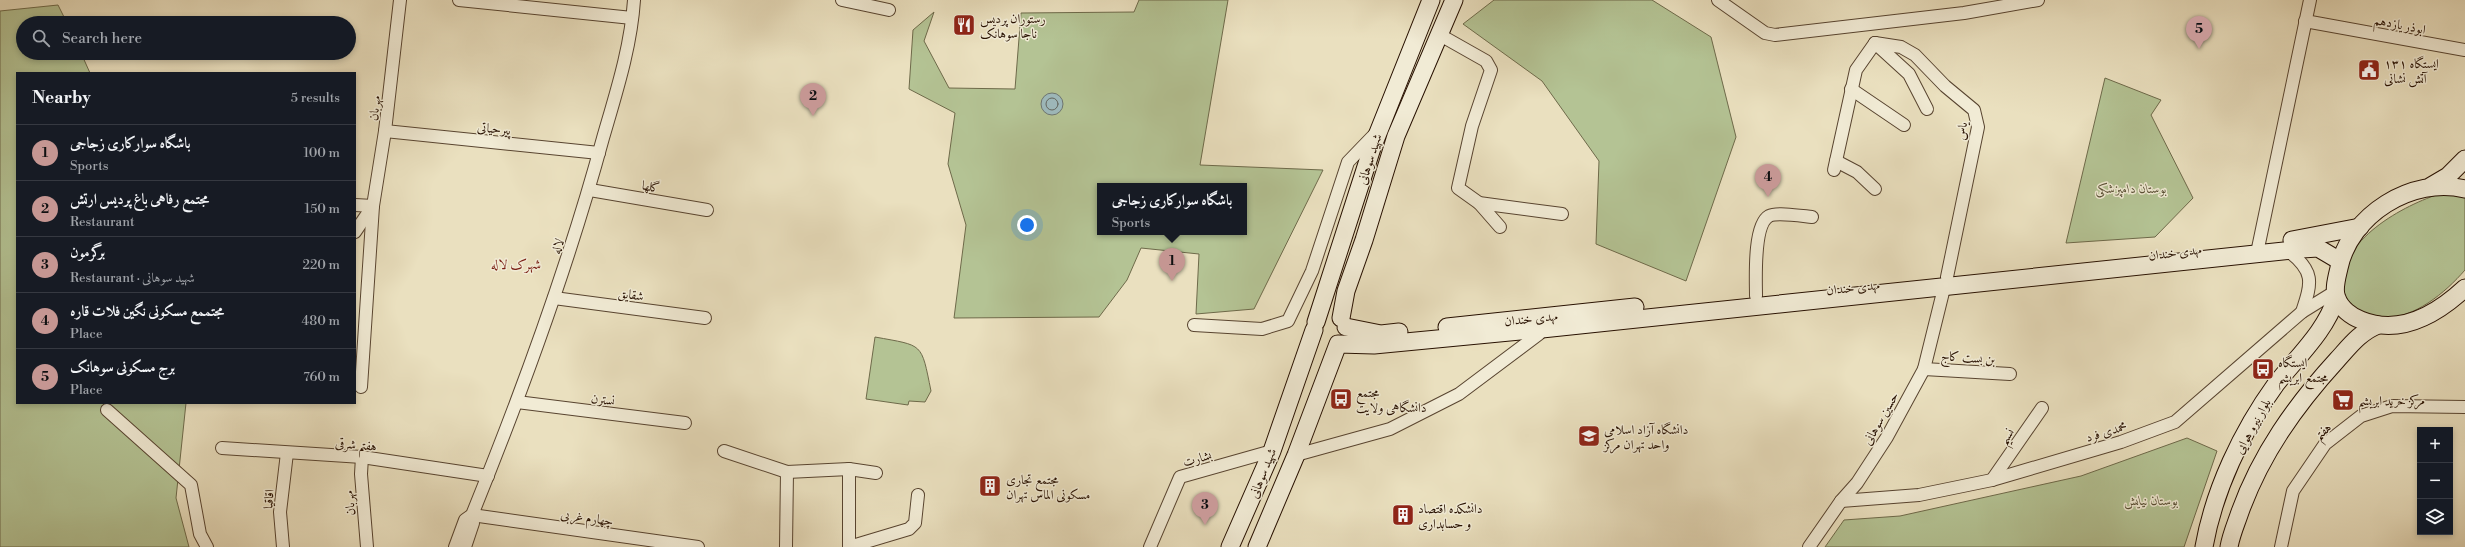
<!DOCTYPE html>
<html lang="en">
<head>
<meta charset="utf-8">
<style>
	body { margin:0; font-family:"Libre Bodoni",Amiri,serif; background:#20242c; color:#f1f3f6 }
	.controls { position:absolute; right:12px; bottom:12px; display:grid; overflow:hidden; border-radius:0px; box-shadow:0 2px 6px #0003 }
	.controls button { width:36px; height:36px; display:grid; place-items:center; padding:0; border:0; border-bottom:1px solid #363941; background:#171b24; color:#f1f3f6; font:20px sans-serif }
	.you { position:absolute; left:1027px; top:225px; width:14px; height:14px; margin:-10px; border:3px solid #fff; border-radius:50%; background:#1a73e8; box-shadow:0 0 0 6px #1a73e833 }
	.badge { display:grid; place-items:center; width:26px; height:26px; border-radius:50%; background:#c59692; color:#111; font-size:13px; font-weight:700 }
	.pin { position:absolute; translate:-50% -33px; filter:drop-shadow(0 1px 2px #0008) }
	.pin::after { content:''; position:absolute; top:21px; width:14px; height:12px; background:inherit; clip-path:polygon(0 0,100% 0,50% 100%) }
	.popup { position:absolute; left:1097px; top:183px; width:150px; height:52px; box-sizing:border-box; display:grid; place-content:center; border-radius:0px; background:#171b24; filter:drop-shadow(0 1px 3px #0005); font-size:13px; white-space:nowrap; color:#9ea1a6 }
	.popup b { font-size:15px; color:#f1f3f6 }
	.popup::after { content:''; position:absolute; left:50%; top:100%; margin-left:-8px; border:8px solid transparent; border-top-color:#171b24 }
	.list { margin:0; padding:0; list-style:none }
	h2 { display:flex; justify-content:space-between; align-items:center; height:52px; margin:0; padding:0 16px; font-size:17px }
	h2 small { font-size:13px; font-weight:400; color:#9ea1a6 }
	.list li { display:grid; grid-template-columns:26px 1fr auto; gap:12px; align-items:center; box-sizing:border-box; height:56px; padding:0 16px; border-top:1px solid #363941 }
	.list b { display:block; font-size:15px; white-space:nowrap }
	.list p { margin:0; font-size:13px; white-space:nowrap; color:#9ea1a6 }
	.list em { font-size:13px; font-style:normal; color:#9ea1a6 }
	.icon { flex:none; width:22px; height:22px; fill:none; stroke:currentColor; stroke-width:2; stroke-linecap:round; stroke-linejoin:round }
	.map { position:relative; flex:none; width:2465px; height:547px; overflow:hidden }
	.search { position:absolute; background:#171b24; box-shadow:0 2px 6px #0003; left:16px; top:16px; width:340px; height:44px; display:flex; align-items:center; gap:10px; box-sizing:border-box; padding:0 14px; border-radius:22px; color:#9ea1a6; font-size:15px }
	.panel { position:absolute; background:#171b24; box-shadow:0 2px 6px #0003; left:16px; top:72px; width:340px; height:332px; border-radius:0px }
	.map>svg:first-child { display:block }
	.green { fill:#b4c394; stroke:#6e6a4a; fill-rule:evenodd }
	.water { fill:#9ebabd; stroke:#6e7671 }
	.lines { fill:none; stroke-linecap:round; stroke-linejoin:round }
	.shore { stroke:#62655e; stroke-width:1 }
	.street-casing { stroke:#584430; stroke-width:14 }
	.secondary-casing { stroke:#271000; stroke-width:19 }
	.street { stroke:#f1ebd5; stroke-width:12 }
	.secondary { stroke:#f1ebd5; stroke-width:17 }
	.labels { text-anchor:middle; stroke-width:3; stroke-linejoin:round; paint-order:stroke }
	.poi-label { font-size:13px; fill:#271000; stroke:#f1ebd5; text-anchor:start }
	.street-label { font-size:13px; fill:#271000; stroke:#f1ebd5 }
	.park-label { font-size:13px; font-style:italic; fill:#584f34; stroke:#f1ebd5 }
	.neighbourhood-label { font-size:14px; fill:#7a1f14; stroke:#f1ebd5 }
</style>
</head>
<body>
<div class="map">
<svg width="2465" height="547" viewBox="0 0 2465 547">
	<rect width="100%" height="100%" fill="#eae0bf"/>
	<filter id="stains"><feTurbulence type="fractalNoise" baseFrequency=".005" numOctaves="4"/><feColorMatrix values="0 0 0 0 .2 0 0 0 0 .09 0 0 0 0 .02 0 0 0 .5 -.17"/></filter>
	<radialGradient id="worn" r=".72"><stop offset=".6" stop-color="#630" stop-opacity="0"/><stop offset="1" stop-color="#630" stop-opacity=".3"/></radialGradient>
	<g class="green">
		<path d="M1139 0H1228L1200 165 1323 170 1254 309 1196 314 1199 254 1141 248 1127 280 1099 317 954 318 966 225 948 164 955 113 909 89 913 30 934 12 924 41 949 88 1015 89 1021 13 1134 12ZM1100 186H1244V232H1100Z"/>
		<path d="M1494 0H1652L1711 37 1736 137 1686 281 1596 244 1599 161 1542 81 1463 24Z"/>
		<path d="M58 5 67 23H23V53H81L90 73H17V403H186L176 498 189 547H0V11Z"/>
		<path d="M2105 78 2161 100 2151 115 2193 198 2155 237 2066 243Z"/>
		<path d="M2442 193 2465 197V270C2445 293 2414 319 2382 318 2372 318 2359 310 2350 307 2347 302 2343 296 2342 290 2337 240 2404 205 2442 193Z"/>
		<path d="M875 337C924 346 921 342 931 391L925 402 909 401 908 405 866 399Z"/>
		<path d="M2187 438 2217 451 2184 547H1825L1844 520 1900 516 2081 476Z"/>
	</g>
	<circle class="water" cx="1052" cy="104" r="11"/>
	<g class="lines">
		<circle class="shore" cx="1052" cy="104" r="6"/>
		<g class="street-casing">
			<g id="street">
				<path d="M459 0 632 18"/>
				<path d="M842 0 889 10"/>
				<path d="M1718 0 1765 33 1775 35 1964 13 2038 0"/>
				<path d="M2305 21 2465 50"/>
				<path d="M1440 35 1486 61 1491 70 1472 126 1458 188 1479 203 1562 214"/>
				<path d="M1875 43 1901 47 1915 55 1945 86 1974 110 1978 127 1947 277"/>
				<path d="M1875 43 1909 74 1927 109"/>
				<path d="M1851 89 1904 125"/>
				<path d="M385 131 599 153"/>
				<path d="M1836 161 1857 172 1875 189"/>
				<path d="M1834 170 1856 70 1875 43"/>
				<path d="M590 190 707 210"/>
				<path d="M1479 203 1500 227"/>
				<path d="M355 205 373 206"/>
				<path d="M355 232 372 207"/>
				<path d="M2287 250C2315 271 2312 282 2302 312"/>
				<path d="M2257 253 2310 0"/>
				<path d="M1756 296C1756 280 1753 225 1769 216 1777 212 1802 216 1812 217"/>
				<path d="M554 298 705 318"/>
				<path d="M1194 325 1262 329 1288 321 1312 271 1348 162 1375 134"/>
				<path d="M1924 369 2010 374"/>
				<path d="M361 387 373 206 385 131 400 0"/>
				<path d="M517 402 685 423"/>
				<path d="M107 410 191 485 200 534 207 547"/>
				<path d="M222 448 362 457 488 476"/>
				<path d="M724 451 787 472 849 469 876 473"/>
				<path d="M1296 455 1390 429 1459 394 1539 334"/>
				<path d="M362 457 361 474 367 547"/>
				<path d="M1992 480 2042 408"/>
				<path d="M1841 501 1919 495 1992 480 2121 442 2175 422 2302 312 2336 291"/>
				<path d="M472 515 698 547"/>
				<path d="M283 547 280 512 287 453"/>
				<path d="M455 547 465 520 472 515C522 392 568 267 603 138 616 93 631 47 634 0"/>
				<path d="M465 547 473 523 472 515"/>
				<path d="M786 547 787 472"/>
				<path d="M849 547 909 529 915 523 918 495"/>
				<path d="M849 547V469"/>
				<path d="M1150 547 1180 477 1272 451"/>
				<path d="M1809 547 1841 501 1857 483 1887 437 1924 369 1944 288"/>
				<path d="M2281 547 2293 491 2325 444 2361 416 2392 406 2465 407"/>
			</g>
		</g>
		<g class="secondary-casing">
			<g id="secondary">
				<path d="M2431 186 2448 176 2465 159"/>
				<path d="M2465 189C2412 176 2350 215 2339 268 2337 277 2333 290 2337 298 2340 308 2352 317 2361 320 2400 336 2437 314 2465 288"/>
				<path d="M2292 240 2360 227"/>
				<path d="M1341 318 1346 291 1364 240 1396 136 1454 0"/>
				<path d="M1316 322 1372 148 1431 0"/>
				<path d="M1346 327 1381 334 1399 332"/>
				<path d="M1447 327 1635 307"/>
				<path d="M1230 547 1272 451 1314 330"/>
				<path d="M1257 547 1296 455 1338 344 1374 345 1542 329 2302 249 2318 248 2340 261"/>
				<path d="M2204 547C2214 490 2242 431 2276 384 2297 357 2326 331 2336 298"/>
				<path d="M2229 547C2231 535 2236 524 2240 512 2261 454 2295 406 2337 360 2349 347 2360 332 2378 325"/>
			</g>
		</g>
		<use href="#street" class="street"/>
		<use href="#secondary" class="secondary"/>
	</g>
	<defs>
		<g id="restaurant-square" transform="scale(1.15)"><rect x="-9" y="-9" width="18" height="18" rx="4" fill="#8f2418" stroke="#f1ebd5"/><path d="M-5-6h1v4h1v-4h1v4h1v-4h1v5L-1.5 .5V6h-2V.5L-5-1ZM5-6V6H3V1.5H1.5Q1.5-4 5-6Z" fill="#fff"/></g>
		<g id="civic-square" transform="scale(1.15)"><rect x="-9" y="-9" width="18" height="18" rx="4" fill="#8f2418" stroke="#f1ebd5"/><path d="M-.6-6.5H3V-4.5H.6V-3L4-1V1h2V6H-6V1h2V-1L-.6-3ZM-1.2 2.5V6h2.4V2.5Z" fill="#fff"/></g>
		<g id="bus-square" transform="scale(1.15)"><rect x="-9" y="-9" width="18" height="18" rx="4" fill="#8f2418" stroke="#f1ebd5"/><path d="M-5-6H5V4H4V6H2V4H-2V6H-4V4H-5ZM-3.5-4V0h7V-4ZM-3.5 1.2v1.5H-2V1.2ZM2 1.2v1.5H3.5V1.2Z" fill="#fff"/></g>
		<g id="supermarket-square" transform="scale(1.15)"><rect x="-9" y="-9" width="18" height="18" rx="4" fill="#8f2418" stroke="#f1ebd5"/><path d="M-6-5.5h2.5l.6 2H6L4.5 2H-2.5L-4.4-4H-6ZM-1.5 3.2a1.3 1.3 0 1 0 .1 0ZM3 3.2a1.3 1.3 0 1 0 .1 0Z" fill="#fff"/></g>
		<g id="university-square" transform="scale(1.15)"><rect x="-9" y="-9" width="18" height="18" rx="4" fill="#8f2418" stroke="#f1ebd5"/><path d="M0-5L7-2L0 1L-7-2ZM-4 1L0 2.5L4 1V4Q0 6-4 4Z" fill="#fff"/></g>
		<g id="building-square" transform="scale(1.15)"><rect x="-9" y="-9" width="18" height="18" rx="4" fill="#8f2418" stroke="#f1ebd5"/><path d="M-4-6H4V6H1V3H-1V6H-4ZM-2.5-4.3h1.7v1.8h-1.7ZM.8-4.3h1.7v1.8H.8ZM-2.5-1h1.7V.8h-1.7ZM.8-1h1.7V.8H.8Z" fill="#fff"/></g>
	</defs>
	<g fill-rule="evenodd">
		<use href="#restaurant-square" x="964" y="25"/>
		<use href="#civic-square" x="2369" y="70"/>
		<use href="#bus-square" x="2263" y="369"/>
		<use href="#bus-square" x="1341" y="399"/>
		<use href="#supermarket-square" x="2343" y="400"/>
		<use href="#university-square" x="1589" y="436"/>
		<use href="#building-square" x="990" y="486"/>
		<use href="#building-square" x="1403" y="515"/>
	</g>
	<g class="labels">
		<g class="poi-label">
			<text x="980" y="23">رستوران پردیس<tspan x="980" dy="15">ناجا سوهانک</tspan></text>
			<text x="2384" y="68">ایستگاه ۱۳۱<tspan x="2384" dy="15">آتش نشانی</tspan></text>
			<text x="2278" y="367">ایستگاه<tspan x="2278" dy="15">مجتمع ابریشم</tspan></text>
			<text x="1356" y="397">مجتمع<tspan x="1356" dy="15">دانشگاهی ولایت</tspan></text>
			<text x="2358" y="405">مرکز خرید ابریشم</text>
			<text x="1604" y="434">دانشگاه آزاد اسلامی<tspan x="1604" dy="15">واحد تهران مرکز</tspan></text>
			<text x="1006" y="484">مجتمع تجاری<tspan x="1006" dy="15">مسکونی الماس تهران</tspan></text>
			<text x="1418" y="513">دانشکده اقتصاد<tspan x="1418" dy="15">و حسابداری</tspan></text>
		</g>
		<g class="street-label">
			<text transform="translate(2400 24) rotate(11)" y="5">ابوذر یازدهم</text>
			<text transform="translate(374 108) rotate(-83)" y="5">مهربان</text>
			<text transform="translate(494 128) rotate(6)" y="5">پیرحیاتی</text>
			<text transform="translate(1961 131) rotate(-83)" y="5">یاس</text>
			<text transform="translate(1369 159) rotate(-72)" y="5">شهید سوهانی</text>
			<text transform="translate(651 186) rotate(10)" y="5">گلها</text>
			<text transform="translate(557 246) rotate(-72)" y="5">لاله</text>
			<text transform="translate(2175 252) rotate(-7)" y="5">مهدی خندان</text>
			<text transform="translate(1853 287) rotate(-6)" y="5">مهدی خندان</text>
			<text transform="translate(631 294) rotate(8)" y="5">شقایق</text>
			<text transform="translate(1531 318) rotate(-6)" y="5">مهدی خندان</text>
			<text transform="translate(1968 357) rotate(4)" y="5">بن بست کاج</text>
			<text transform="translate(603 399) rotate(7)" y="5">نسترن</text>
			<text transform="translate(1880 418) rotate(-60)" y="5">حسین سوهانی</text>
			<text transform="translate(2252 426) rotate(-61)" y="5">بلوار نیرو هوایی</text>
			<text transform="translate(2106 431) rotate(-17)" y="5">محمدی فرد</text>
			<text transform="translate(2322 431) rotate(-43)" y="5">هفتم</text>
			<text transform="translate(2006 436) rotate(-55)" y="5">نسیم</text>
			<text transform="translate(356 444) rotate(5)" y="5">هفتم شرقی</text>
			<text transform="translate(1197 458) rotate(-16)" y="5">بشارت</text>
			<text transform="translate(1262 473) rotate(-68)" y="5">شهید سوهانی</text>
			<text transform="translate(268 499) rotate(-86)" y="5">اقاقیا</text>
			<text transform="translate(349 503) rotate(-95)" y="5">مهربان</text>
			<text transform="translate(587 517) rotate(8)" y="5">چهارم غربی</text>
		</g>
		<g class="park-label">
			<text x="2131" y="193">بوستان دامپزشکی</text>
			<text x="2151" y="505">بوستان نیایش</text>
		</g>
		<g class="neighbourhood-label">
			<text x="516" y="269">شهرک لاله</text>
		</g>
	</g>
	<rect width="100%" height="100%" filter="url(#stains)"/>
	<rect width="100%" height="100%" fill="url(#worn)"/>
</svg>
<div class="controls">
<button>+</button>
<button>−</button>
<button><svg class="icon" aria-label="layers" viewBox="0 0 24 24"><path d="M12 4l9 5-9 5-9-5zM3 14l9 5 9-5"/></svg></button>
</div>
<div class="you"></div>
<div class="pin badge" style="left:1172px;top:281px">1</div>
<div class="popup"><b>باشگاه سواركاری زجاجی</b>Sports</div>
<div class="pin badge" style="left:813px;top:116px">2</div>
<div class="pin badge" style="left:1205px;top:525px">3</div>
<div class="pin badge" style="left:1768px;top:197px">4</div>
<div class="pin badge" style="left:2199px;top:49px">5</div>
<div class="search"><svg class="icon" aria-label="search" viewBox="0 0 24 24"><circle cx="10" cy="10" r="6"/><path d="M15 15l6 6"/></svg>Search here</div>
<section class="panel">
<h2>Nearby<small>5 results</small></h2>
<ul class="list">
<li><span class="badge">1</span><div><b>باشگاه سواركاری زجاجی</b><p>Sports</p></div><em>100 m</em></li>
<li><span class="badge">2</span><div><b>مجتمع رفاهی باغ پردیس ارتش</b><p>Restaurant</p></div><em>150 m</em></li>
<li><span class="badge">3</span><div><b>برگرمون</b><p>Restaurant · شهید سوهانی</p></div><em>220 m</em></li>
<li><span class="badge">4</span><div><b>مجتممع مسکونی نگین فلات قاره</b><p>Place</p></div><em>480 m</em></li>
<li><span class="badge">5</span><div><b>برج مسکونی سوهانک</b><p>Place</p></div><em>760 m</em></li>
</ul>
</section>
</div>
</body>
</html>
